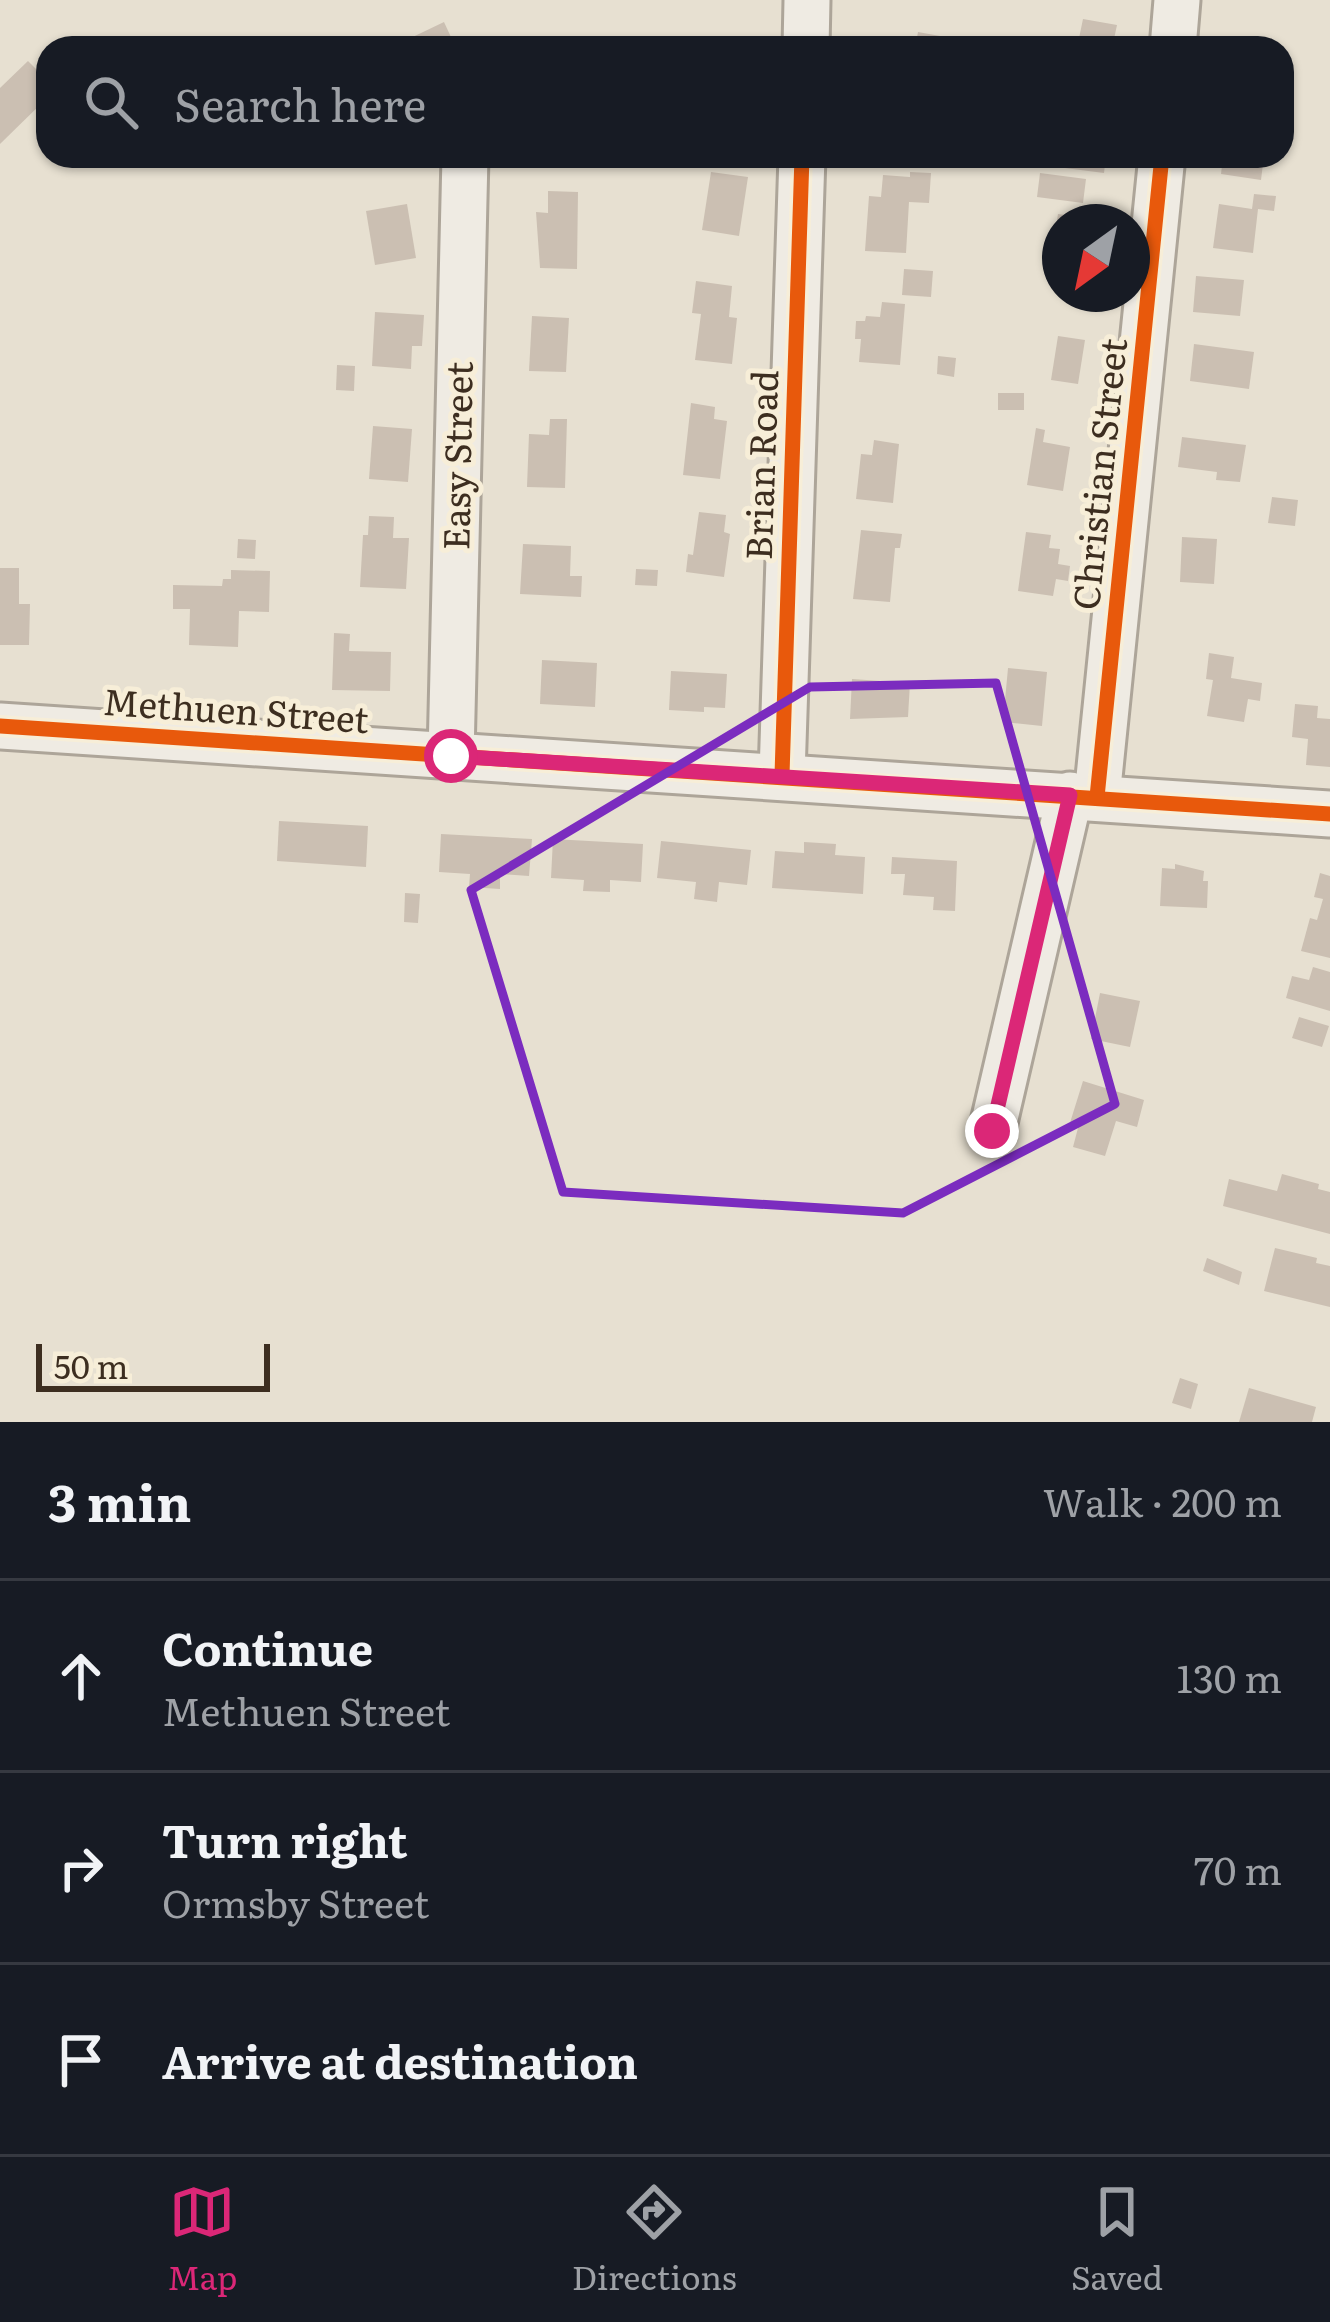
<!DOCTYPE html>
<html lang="en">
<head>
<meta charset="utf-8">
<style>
	body { margin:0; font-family:Literata,serif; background:#20242c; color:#f1f3f6 }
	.compass { position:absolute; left:1042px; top:204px; width:108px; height:108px; border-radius:50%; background:#171b24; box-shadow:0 3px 9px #0004; rotate:213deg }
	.scale { position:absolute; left:36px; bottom:30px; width:234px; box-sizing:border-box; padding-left:12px; border:6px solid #3d2e20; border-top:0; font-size:33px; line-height:42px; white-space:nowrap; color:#3d2e20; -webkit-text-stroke:9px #f7eed8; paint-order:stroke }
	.stop { position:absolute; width:36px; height:36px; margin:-27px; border:9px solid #db2777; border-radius:50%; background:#fff }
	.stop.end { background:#db2777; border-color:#fff; box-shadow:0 3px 12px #0008 }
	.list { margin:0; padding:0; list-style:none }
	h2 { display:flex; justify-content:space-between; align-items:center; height:156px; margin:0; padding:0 48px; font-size:51px }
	h2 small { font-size:39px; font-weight:400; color:#9ea1a6 }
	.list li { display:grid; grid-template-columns:78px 1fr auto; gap:36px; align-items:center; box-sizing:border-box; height:192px; padding:0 48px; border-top:3px solid #363941 }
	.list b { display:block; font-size:45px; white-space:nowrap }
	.list p { margin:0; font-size:39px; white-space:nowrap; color:#9ea1a6 }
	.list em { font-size:39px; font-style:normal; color:#9ea1a6 }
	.icon { flex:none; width:66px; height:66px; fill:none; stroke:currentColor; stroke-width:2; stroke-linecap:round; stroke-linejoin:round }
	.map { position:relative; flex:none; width:1330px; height:1422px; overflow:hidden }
	.search { position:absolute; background:#171b24; box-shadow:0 3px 9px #0004; left:36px; right:36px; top:36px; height:132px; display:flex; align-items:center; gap:30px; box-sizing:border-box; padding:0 42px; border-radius:36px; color:#9ea1a6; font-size:45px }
	.sheet { height:732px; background:#171b24 }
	nav { display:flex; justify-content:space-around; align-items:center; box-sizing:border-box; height:168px; border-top:3px solid #363941; background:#171b24; font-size:33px; color:#9ea1a6 }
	nav a { display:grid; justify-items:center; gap:6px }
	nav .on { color:#db2777 }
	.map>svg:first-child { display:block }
	.building { fill:#cbbfb2 }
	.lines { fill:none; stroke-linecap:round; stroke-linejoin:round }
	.minor-casing { stroke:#ada599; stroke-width:51 }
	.minor { stroke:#efebe3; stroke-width:45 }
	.cycleway-casing { stroke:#f7eed8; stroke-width:22 }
	.cycleway { stroke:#e8590c; stroke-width:15 }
	.route { stroke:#db2777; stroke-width:15 }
	.marked { fill:none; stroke:#7b2cbf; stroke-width:9; stroke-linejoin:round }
	.labels { text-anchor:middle; stroke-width:10; stroke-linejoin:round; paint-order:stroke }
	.street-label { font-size:36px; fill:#3d2e20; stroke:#f7eed8 }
</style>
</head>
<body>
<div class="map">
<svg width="1330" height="1422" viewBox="0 0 1330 1422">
	<rect width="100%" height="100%" fill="#e7e0d1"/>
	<g class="building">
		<path d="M1083 19 1117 25 1114 39 1121 41 1119 48H1077Z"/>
		<path d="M444 22 456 48H398L396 45Z"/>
		<path d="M918 32 962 40 961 48H915Z"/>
		<path d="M697 36 735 40 734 48H696Z"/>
		<path d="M28 61 48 81V97L0 144V88Z"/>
		<path d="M1067 156H1106L1104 173 1065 168Z"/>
		<path d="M1223 156H1264L1261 180 1221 174Z"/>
		<path d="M711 172 748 177 739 236 702 230Z"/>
		<path d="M910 172 931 173 929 203 909 202 906 253 865 251 869 196 881 197 883 175 910 177Z"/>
		<path d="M1040 173 1086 179 1083 203 1037 197Z"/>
		<path d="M548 191 578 192 577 269 540 268 536 212 548 213Z"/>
		<path d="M1254 194 1276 196 1274 211 1258 209 1253 253 1213 248 1219 204 1252 209Z"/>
		<path d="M407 204 416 258 375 265 366 211Z"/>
		<path d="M1058 214 1095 219 1060 222V273L1049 271Z"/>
		<path d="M904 269 933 271 931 297 902 295Z"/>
		<path d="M1196 276 1244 280 1240 316 1193 312Z"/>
		<path d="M696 281 732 286 729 317 737 318 732 364 695 360 701 314 692 313Z"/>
		<path d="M882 302 905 304 900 365 859 362 861 339H855L856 321H865L866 316 880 317Z"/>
		<path d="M375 312 424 315 422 346H412L411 369 372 366Z"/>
		<path d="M532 316 569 318 566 372 529 371Z"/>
		<path d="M1058 336 1085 340 1078 384 1051 380Z"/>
		<path d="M1194 344 1254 352 1249 389 1190 381Z"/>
		<path d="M938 356 956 358 954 377 937 374Z"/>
		<path d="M337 365 355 366 354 391 336 390Z"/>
		<rect x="998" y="393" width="26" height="17"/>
		<path d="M691 403 715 407 714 419 727 421 720 479 683 475Z"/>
		<path d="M550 419H567L565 488 527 487 529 434 549 435Z"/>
		<path d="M373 426 412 429 408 482 369 479Z"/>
		<path d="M1036 428 1045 430 1043 442 1070 447 1063 491 1027 485Z"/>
		<path d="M1182 437 1246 445 1240 482 1216 480 1217 472 1178 467Z"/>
		<path d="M874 440 899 444 893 503 856 499 861 454 872 455Z"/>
		<path d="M1272 497 1298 500 1295 526 1268 523Z"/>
		<path d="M699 512 726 515 724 532 730 534 724 577 686 572 688 554 693 555Z"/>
		<path d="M369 516 394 517 393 538H409L406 589 360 587 363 535H368Z"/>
		<path d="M861 530 902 534 900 548H895L890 602 853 599Z"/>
		<path d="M1026 532 1051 535 1049 548 1060 549 1058 564 1070 566 1068 581 1056 579 1053 596 1018 591Z"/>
		<path d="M1182 537 1217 539 1214 584 1180 582Z"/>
		<path d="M238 539 256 540 255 559 237 558Z"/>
		<path d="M523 544 571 546 570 576H582L581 597 520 594Z"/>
		<path d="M0 568H19V604H30L29 645H0Z"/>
		<path d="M636 569 658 570 657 586 635 585Z"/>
		<path d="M231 570 270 571 269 612 239 611 238 647 189 645 190 609H173V585L222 586 223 579H231Z"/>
		<path d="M334 633 350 634 349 651 391 652 390 691 332 690Z"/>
		<path d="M1209 653 1234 657 1231 678 1262 683 1260 701 1248 699 1244 722 1207 716 1213 680 1206 679Z"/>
		<path d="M542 660 597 663 595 707 540 704Z"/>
		<path d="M1008 668 1047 672 1042 726 1003 722Z"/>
		<path d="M671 671 727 674 725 708 704 707V712L669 710Z"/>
		<path d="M852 679 910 683 908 717 850 719Z"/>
		<path d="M1295 704 1318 706 1317 718 1330 719V767L1306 765 1308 739 1292 737Z"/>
		<path d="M279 821 368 826 366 867 277 861Z"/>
		<path d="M441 834 532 839 529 876 500 874V889L469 887 470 874 439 872Z"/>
		<path d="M553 839 643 844 641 882 610 880V892L583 891 584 880 551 878Z"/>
		<path d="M661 841 751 850 747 885 719 882 717 902 694 899 696 882 657 878Z"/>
		<path d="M804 842 836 844 835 855 865 857 863 894 772 888 775 851 804 853Z"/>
		<path d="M892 857 957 861 955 911 933 910 934 897 903 895 905 874H891Z"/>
		<path d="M1175 864 1204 871 1203 881H1208L1207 908 1160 906 1162 868 1175 869Z"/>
		<path d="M1320 873 1330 876V958L1301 951 1310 918 1317 920 1323 899 1314 897Z"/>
		<path d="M405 893 420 894 418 923 404 922Z"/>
		<path d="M1313 967 1330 972V1011L1286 998 1292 976 1309 980Z"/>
		<path d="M1100 993 1140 1001 1130 1047 1091 1039Z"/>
		<path d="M1299 1017 1329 1026 1322 1047 1292 1038Z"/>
		<path d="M1083 1081 1144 1100 1137 1127 1116 1121 1105 1156 1073 1147 1078 1128 1069 1126Z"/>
		<path d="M1282 1174 1319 1184 1318 1189 1330 1192V1234L1223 1206 1229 1179 1277 1191Z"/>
		<path d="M1275 1248 1317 1258 1316 1263 1330 1266V1307L1264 1291Z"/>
		<path d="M1207 1258 1242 1272 1239 1285 1203 1271Z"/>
		<path d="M1180 1378 1198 1384 1191 1409 1172 1403Z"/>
		<path d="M1249 1388 1316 1407 1312 1422H1239Z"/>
	</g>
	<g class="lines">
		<g class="minor-casing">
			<g id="minor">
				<path d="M806 48 807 0"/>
				<path d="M1173 48 1177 0"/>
				<path d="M0 726 1330 814"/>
				<path d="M451 756 465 156"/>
				<path d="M782 775 802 156"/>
				<path d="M1097 797 1162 156"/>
				<path d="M992 1131 1070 795"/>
			</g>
		</g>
		<use href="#minor" class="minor"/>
		<g class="cycleway-casing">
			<g id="cycleway">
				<path d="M0 726 1330 814"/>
				<path d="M782 775 802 156"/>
				<path d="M1097 797 1162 156"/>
			</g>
		</g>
		<use href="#cycleway" class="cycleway"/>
	</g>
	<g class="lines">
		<path class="route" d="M451 756 1070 795 992 1131"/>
	</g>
	<path class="marked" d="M996 683 1115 1104 903 1213 563 1192 471 890 810 687Z"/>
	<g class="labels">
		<g class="street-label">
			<text transform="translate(458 456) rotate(-89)" y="13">Easy Street</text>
			<text transform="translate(762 465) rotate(-88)" y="13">Brian Road</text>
			<text transform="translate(1100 474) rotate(-84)" y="13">Christian Street</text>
			<text transform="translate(236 711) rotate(4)" y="13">Methuen Street</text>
		</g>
	</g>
</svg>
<svg class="compass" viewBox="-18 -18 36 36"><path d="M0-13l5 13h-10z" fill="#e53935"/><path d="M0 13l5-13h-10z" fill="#9ea1a6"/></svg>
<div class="scale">50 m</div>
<div class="stop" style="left:451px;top:756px"></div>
<div class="stop end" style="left:992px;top:1131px"></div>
<div class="search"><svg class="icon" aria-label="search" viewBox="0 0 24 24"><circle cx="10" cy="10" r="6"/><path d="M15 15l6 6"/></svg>Search here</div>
</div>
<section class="sheet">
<h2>3 min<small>Walk · 200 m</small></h2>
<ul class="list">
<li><svg class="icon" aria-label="ahead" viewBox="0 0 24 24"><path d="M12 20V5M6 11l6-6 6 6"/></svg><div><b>Continue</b><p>Methuen Street</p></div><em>130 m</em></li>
<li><svg class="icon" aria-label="right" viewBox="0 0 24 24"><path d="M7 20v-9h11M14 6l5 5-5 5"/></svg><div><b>Turn right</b><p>Ormsby Street</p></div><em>70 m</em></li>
<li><svg class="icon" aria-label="arrive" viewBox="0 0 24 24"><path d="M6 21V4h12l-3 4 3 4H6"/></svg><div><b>Arrive at destination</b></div></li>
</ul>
</section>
<nav>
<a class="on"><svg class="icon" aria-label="map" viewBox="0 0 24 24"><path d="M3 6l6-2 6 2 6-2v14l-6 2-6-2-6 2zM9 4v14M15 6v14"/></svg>Map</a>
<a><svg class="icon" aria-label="directions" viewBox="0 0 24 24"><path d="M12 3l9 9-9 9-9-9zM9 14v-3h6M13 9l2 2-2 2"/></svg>Directions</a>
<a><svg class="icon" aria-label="saved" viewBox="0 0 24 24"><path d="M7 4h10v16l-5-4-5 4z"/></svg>Saved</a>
</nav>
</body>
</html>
